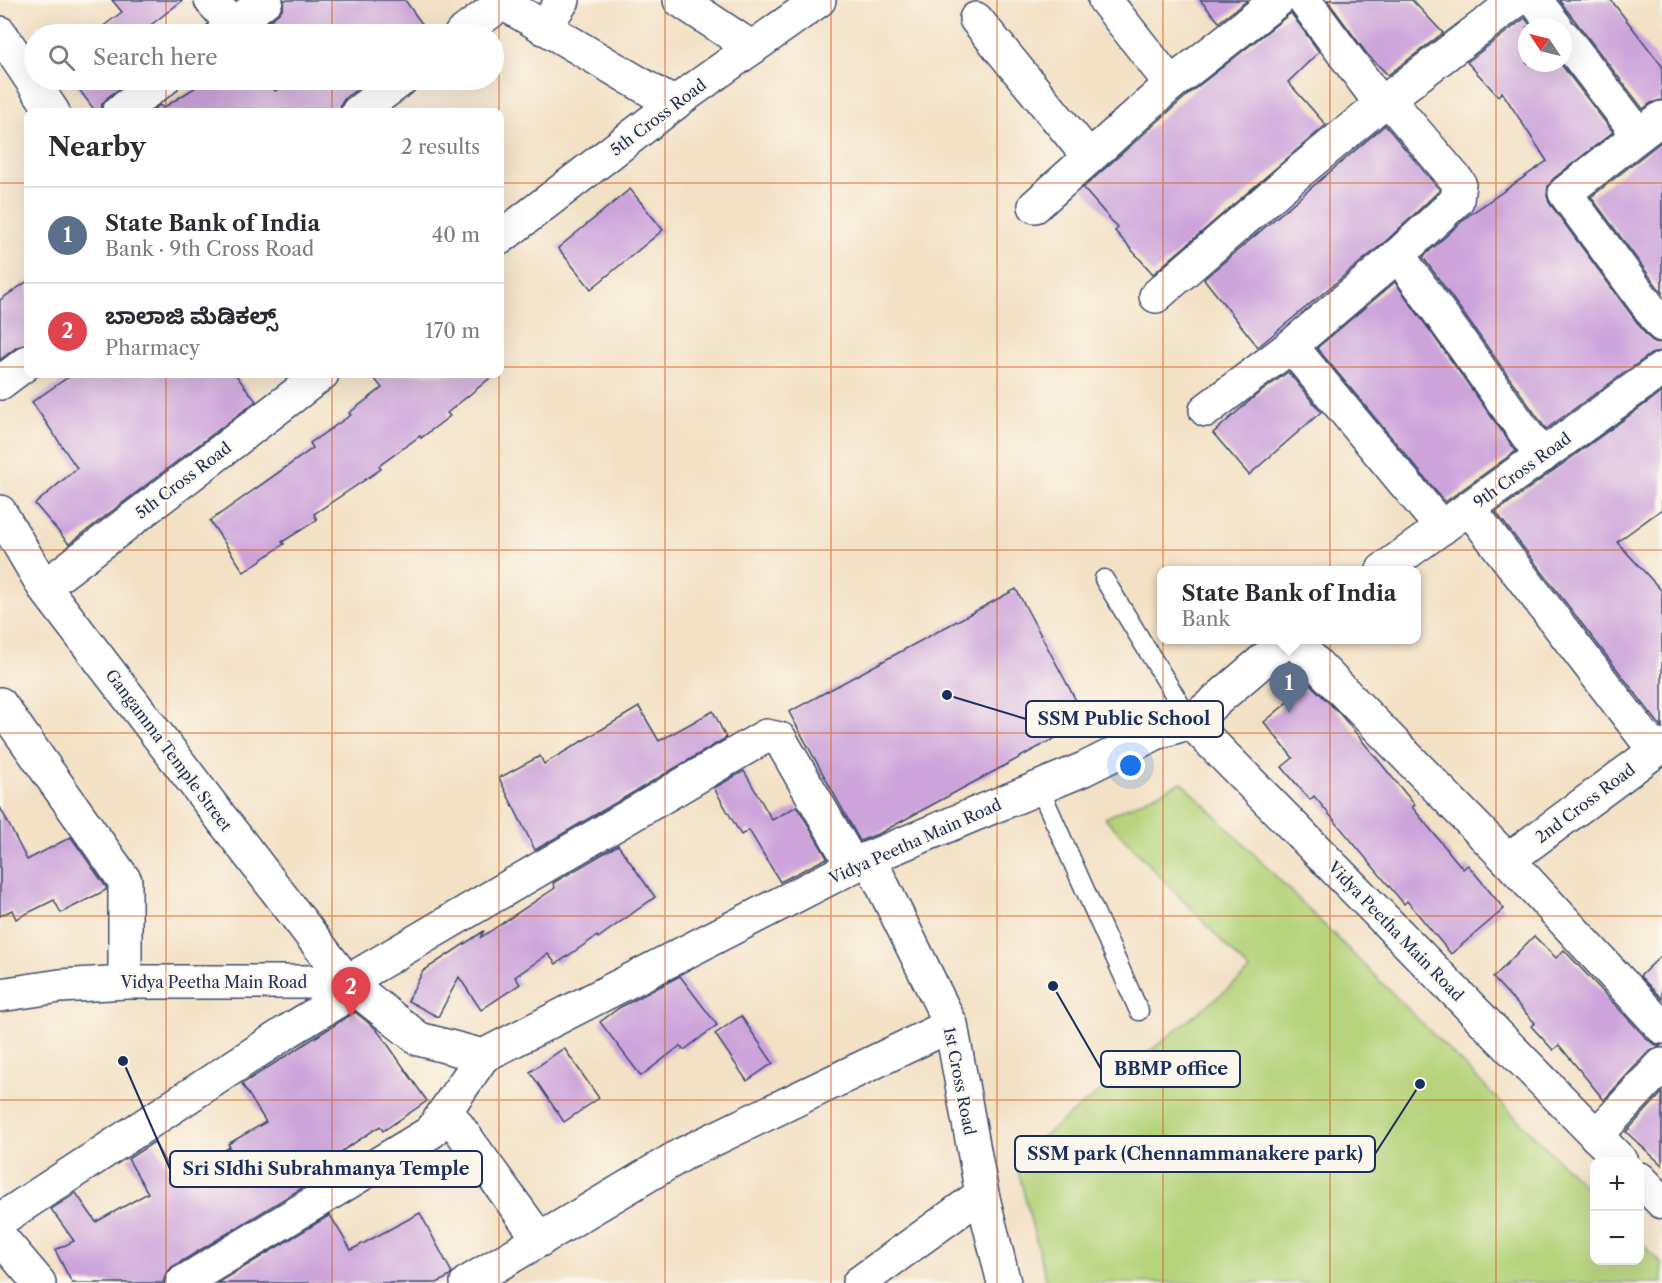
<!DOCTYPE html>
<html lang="en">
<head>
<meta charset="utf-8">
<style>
	body { margin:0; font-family:"Libre Caslon Text","Noto Sans Kannada",serif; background:#f2f2f3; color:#2b2b33 }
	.controls { position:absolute; right:18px; bottom:18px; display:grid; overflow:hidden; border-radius:12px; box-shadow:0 6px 24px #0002 }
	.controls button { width:54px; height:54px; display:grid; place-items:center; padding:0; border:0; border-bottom:2px solid #e1e1e2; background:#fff; color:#2b2b33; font:30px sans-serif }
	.compass { position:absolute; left:1518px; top:18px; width:54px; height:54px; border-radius:50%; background:#fff; box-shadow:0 6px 24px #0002; rotate:305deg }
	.you { position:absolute; left:1131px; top:766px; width:21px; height:21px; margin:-15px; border:4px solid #fff; border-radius:50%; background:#1a73e8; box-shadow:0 0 0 9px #1a73e833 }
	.badge { display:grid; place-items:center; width:39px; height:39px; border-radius:50%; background:#1f6fb2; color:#fff; font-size:20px; font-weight:700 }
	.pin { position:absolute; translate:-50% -50px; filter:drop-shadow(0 2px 3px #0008) }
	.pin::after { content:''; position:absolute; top:32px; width:21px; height:18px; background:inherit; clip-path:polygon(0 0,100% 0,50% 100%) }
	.popup { position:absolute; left:1157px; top:566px; width:264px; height:78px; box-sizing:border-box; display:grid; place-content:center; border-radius:12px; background:#fff; filter:drop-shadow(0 2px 4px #0005); font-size:20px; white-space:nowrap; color:#7c7c81 }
	.popup b { font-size:22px; color:#2b2b33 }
	.popup::after { content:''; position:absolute; left:50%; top:100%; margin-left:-12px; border:12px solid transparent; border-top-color:#fff }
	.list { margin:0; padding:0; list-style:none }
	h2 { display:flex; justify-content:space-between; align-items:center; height:78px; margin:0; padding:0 24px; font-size:26px }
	h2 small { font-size:20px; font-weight:400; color:#7c7c81 }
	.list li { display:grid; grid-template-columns:39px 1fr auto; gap:18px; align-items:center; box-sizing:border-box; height:96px; padding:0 24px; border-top:2px solid #e1e1e2 }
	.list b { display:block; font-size:22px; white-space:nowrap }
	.list p { margin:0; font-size:20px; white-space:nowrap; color:#7c7c81 }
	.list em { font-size:20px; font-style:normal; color:#7c7c81 }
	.icon { flex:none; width:33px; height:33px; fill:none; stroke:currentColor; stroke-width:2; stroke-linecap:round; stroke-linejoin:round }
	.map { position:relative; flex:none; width:1662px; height:1283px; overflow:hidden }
	.search { position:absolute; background:#fff; box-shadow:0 6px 24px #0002; left:24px; top:24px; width:480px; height:66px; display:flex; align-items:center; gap:15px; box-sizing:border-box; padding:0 21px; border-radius:33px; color:#7c7c81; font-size:22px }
	.panel { position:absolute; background:#fff; box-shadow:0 6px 24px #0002; left:24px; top:108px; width:480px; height:270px; border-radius:12px }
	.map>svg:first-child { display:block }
	.park { fill:#b5d37a; stroke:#68816c; stroke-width:1.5 }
	.building { fill:#cca4da }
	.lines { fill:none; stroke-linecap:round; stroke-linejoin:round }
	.lane-casing { stroke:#3b4a6d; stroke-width:21 }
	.street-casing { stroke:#3b4a6d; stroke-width:36 }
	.secondary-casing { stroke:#3b4a6d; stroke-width:36 }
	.lane { stroke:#fff; stroke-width:18 }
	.street { stroke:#fff; stroke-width:33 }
	.secondary { stroke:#fff; stroke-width:33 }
	.grid { fill:none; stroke:#d45514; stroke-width:1.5; stroke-opacity:0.55 }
	.labels { text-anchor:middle; stroke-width:4.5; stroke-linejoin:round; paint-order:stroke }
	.street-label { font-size:16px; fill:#1b2f5e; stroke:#fbf7ec }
	.leader { fill:none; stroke:#1b2f5e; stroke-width:2 }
	.callout-dot { fill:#1b2f5e; stroke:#fbf7ec; stroke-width:2 }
	.callout { fill:#fbf7ec; stroke:#1b2f5e; stroke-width:2 }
	.callout-label { font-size:18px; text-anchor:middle; font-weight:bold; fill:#1b2f5e }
</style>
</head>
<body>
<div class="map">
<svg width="1662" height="1283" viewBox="0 0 1662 1283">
	<rect width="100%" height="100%" fill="#fbf7ec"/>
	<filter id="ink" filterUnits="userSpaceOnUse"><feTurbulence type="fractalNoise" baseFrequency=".0167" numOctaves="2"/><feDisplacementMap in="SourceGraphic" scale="12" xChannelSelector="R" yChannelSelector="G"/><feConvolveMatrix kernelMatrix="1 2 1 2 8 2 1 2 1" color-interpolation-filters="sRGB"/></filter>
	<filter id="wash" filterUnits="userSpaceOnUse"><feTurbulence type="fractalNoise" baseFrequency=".008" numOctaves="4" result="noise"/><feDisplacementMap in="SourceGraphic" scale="24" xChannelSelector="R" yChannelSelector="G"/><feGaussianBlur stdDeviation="1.35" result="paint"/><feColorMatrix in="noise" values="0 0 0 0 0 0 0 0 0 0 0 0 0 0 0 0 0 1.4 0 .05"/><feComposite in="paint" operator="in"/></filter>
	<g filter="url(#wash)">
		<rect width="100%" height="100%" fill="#f3e1c5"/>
		<path class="park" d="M1182 782 1594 1196V1260H1640V1242L1662 1264V1283H1047L1015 1159 1250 971 1105 818Z"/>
		<g id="blocks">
			<g class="building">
				<path d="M112 0H183L139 34H93L122 12Z"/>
				<path d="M284 0H405L429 34H272L264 25 278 14 283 8Z"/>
				<path d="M1200 0H1248L1219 22Z"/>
				<path d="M1327 0H1412L1443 33 1388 75 1367 54Z"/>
				<path d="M1559 0H1611L1662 66V100L1651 103 1643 109Z"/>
				<path d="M1291 13 1319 52 1288 82 1326 125 1153 274 1115 231 1118 228 1083 188 1192 91Z"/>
				<path d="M1525 18 1532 27H1527V63H1560L1613 132 1553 179 1548 186 1547 196 1550 204 1647 336 1654 342 1662 343V351L1651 354 1546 429 1423 257 1468 216 1547 161 1502 92 1498 96 1467 62Z"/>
				<path d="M72 80H132L108 97 102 104 101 112H96Z"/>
				<path d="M207 80H267L275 91 293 80H370L346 97 341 104 340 112H150L160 105 163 108Z"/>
				<path d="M1385 125 1439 189V191L1386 241 1258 347 1204 279Z"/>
				<path d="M1662 141V293L1591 197Z"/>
				<path d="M630 189 663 230 591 289 558 248Z"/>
				<path d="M28 281V344L17 347 0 360V300Z"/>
				<path d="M1395 282 1516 451 1445 502 1317 348Z"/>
				<path d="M1288 372 1321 412 1249 475 1213 433 1254 397Z"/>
				<path d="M73 374H235L256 401 69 544 35 504 77 468 32 402Z"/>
				<path d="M371 374H495L447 413 450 416 421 438 420 436 379 466 381 469 314 514 317 520 282 542 284 544 244 572 210 521 313 448 310 443 351 415 349 413 382 388Z"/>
				<path d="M1662 392V509L1617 542 1662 591V728L1496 512Z"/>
				<path d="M1016 589 1087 721 880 833 860 841 789 712Z"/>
				<path d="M1310 684 1340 714 1369 749 1415 805 1412 807 1463 869 1468 865 1504 909 1451 954 1407 901 1404 904 1314 796 1310 800 1282 767 1293 758 1264 722Z"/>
				<path d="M639 707 659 741 713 711 726 738 535 850 499 778 540 756 544 764Z"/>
				<path d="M744 771 772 820 797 806 827 858 780 882 749 830 741 835 714 788Z"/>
				<path d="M0 807 27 860 71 837 106 887V890L61 913 54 900 16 919 12 910 0 916Z"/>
				<path d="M618 845 655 897 598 938 597 936 556 964 548 954 515 977 520 984 481 1010 459 977 438 1017 408 1001 423 971 484 931 480 938 555 888 553 883Z"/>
				<path d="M1534 936 1556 958 1564 950 1648 1040 1656 1045H1662L1648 1052 1604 1100 1559 1045 1553 1050 1531 1026 1535 1023 1493 978Z"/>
				<path d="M1662 955V999L1640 976Z"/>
				<path d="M680 976 717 1025 684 1050 680 1046 641 1076 600 1022 619 1008Z"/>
				<path d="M355 1012 376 1029 386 1042 427 1101 383 1131 380 1126 336 1155 341 1163 311 1180 312 1182 172 1267 166 1274 163 1283H72L55 1250 74 1241 51 1209 76 1193 96 1222 148 1193 128 1159 154 1142 175 1180 230 1147 228 1144 266 1122 242 1084Z"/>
				<path d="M741 1016 773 1063 747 1081 715 1034Z"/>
				<path d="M564 1048 599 1098 564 1122 530 1072Z"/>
				<path d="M1662 1093V1165L1626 1132Z"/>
				<path d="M420 1213 452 1273 450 1276 437 1283H218L330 1215 351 1250Z"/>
			</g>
		</g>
	</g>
	<g filter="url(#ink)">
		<use href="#blocks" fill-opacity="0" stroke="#3b4a6d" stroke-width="1.5"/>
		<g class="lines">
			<g class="lane-casing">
				<g id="lane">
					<path d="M1104 579 1191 722"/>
					<path d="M1039 787 1139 1011"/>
				</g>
			</g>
			<g class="street-casing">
				<g id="street">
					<path d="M211 0 234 26"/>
					<path d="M498 0 674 104"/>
					<path d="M680 0 752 48"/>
					<path d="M1105 0 1171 84"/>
					<path d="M1304 0 1381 104"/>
					<path d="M1535 0 1556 27"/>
					<path d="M976 19 1089 157"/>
					<path d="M544 28 563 0"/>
					<path d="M0 33 53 112"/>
					<path d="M222 34 266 0"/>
					<path d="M461 34 502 3"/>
					<path d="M1563 36 1639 135 1565 193 1662 325"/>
					<path d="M119 112 163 80"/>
					<path d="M358 112 401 80"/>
					<path d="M1639 135 1662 118"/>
					<path d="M1035 206 1171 84 1278 0"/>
					<path d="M500 238 683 97 819 0"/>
					<path d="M1398 255 1542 456"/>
					<path d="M1156 296 1294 176 1381 104 1517 0"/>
					<path d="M1291 346 1442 528"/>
					<path d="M0 383 28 362"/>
					<path d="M1206 410 1291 346 1398 255 1457 200 1459 183 1388 99"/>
					<path d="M1469 508 1655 751"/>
					<path d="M0 512 44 587 347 982"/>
					<path d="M1383 570 1662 369"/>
					<path d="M44 587 322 374"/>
					<path d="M1293 640 1508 860 1662 1027"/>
					<path d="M0 704 125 881V982"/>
					<path d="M1191 722 1287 640"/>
					<path d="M869 858 951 1025 982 1194 1004 1283"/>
					<path d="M1508 860 1662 746"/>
					<path d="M446 1110 540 1240"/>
					<path d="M1596 1136 1662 1065"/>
					<path d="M0 1220 288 1031 344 997 347 982 766 736 780 739 853 866"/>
					<path d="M0 1237 39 1283"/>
					<path d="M182 1283 431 1132 483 1056"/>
					<path d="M467 1283 683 1154 951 1025"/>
					<path d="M859 1283 982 1194"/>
				</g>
			</g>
			<g class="secondary-casing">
				<g id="secondary">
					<path d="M0 995 60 986 125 982H347L419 1039 483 1056 869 858 1084 769 1158 732 1191 722 1622 1162"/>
					<path d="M1640 1179 1662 1202"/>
				</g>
			</g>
			<use href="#lane" class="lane"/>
			<use href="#street" class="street"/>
			<use href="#secondary" class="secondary"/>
		</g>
	</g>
	<path class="grid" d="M166 0V34M332 0V34M499 0V112M665 0V1283M831 0V1283M997 0V1283M1163 0V1283M1330 0V1283M1496 0V1283M166 80V112M332 80V112M0 183H28M500 183H1662M0 367H28M500 367H1662M166 374V1283M332 374V1283M499 374V1283M0 550H1662M0 733H1662M0 916H1662M0 1100H1662"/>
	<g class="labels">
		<g class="street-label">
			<text transform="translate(658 117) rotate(-37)" y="6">5th Cross Road</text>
			<text transform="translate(1522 470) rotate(-36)" y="6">9th Cross Road</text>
			<text transform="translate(183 480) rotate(-37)" y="6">5th Cross Road</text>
			<text transform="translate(169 750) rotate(53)" y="6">Gangamma Temple Street</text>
			<text transform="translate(1585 803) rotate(-37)" y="6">2nd Cross Road</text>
			<text transform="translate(915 841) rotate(-24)" y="6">Vidya Peetha Main Road</text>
			<text transform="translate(1396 931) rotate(46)" y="6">Vidya Peetha Main Road</text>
			<text x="214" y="988">Vidya Peetha Main Road</text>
			<text transform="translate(960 1081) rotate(79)" y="6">1st Cross Road</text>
		</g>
	</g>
	<path class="leader" d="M947 695L1026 719M1053 986L1101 1069M1420 1084L1375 1154M123 1061L170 1169"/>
	<g class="callout-dot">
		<circle cx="947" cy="695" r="6"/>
		<circle cx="1053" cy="986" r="6"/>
		<circle cx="1420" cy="1084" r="6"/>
		<circle cx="123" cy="1061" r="6"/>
	</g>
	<g class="callout">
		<rect x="1026" y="701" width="197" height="36" rx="6"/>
		<rect x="1101" y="1051" width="139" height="36" rx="6"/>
		<rect x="1015" y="1136" width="360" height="36" rx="6"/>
		<rect x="170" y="1151" width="312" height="36" rx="6"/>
	</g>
	<g class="callout-label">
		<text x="1124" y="725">SSM Public School</text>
		<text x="1171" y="1075">BBMP office</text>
		<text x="1195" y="1160">SSM park (Chennammanakere park)</text>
		<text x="326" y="1175">Sri SIdhi Subrahmanya Temple</text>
	</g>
</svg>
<div class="controls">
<button>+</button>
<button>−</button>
</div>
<svg class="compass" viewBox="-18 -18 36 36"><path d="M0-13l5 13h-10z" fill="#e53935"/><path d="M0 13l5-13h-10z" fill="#7c7c81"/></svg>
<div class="you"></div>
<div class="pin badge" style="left:1289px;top:713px;background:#5c6f8a">1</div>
<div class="popup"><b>State Bank of India</b>Bank</div>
<div class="pin badge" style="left:351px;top:1017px;background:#e0444e">2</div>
<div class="search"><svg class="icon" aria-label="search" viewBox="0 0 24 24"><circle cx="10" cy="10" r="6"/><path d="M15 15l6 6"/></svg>Search here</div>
<section class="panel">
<h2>Nearby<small>2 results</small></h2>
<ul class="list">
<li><span class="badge" style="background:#5c6f8a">1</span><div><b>State Bank of India</b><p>Bank · 9th Cross Road</p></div><em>40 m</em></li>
<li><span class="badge" style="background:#e0444e">2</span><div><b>ಬಾಲಾಜಿ ಮೆಡಿಕಲ್ಸ್</b><p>Pharmacy</p></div><em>170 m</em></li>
</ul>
</section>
</div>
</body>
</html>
